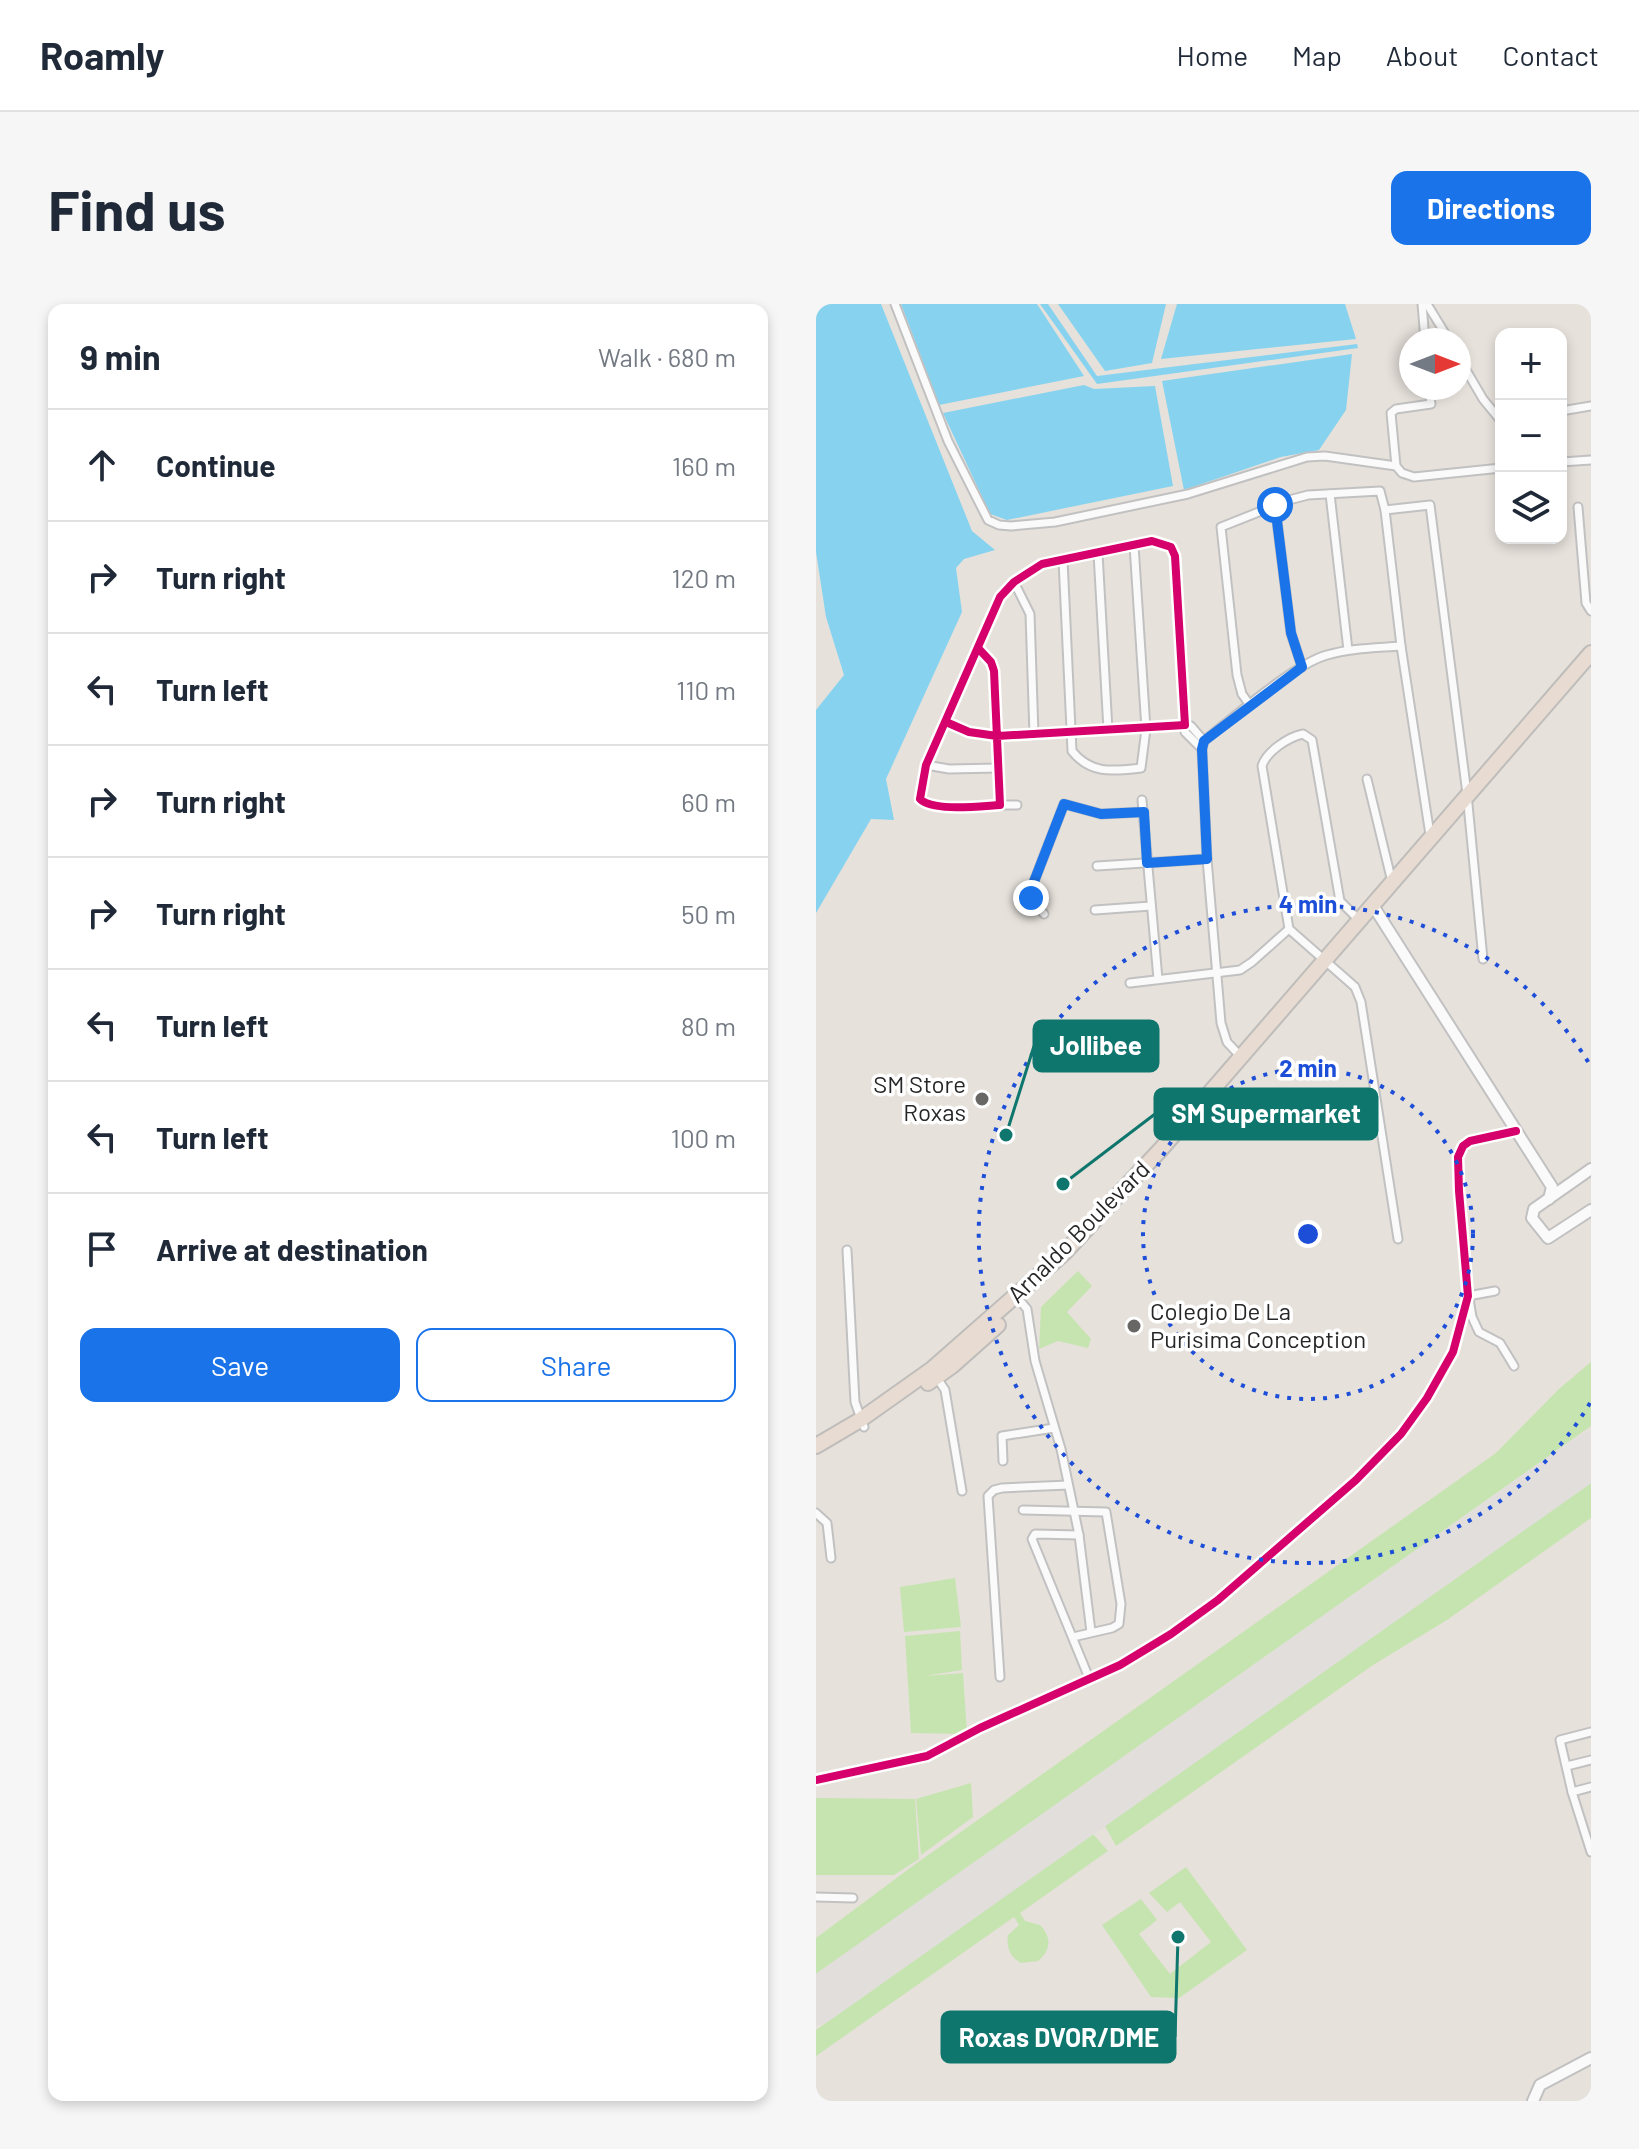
<!DOCTYPE html>
<html lang="en">
<head>
<meta charset="utf-8">
<style>
	body { margin:0; font-family:Barlow,sans-serif; background:#f6f6f7; color:#1f2937 }
	.controls { position:absolute; right:24px; top:24px; display:grid; overflow:hidden; border-radius:16px; box-shadow:0 4px 12px #0003 }
	.controls button { width:72px; height:72px; display:grid; place-items:center; padding:0; border:0; border-bottom:2px solid #e0e1e3; background:#fff; color:#1f2937; font:40px sans-serif }
	.compass { position:absolute; left:583px; top:24px; width:72px; height:72px; border-radius:50%; background:#fff; box-shadow:0 4px 12px #0003; rotate:90deg }
	.stop { position:absolute; width:24px; height:24px; margin:-18px; border:6px solid #1a73e8; border-radius:50%; background:#fff }
	.stop.end { background:#1a73e8; border-color:#fff; box-shadow:0 2px 8px #0008 }
	.list { margin:0; padding:0; list-style:none }
	h2 { display:flex; justify-content:space-between; align-items:center; height:104px; margin:0; padding:0 32px; font-size:34px }
	h2 small { font-size:26px; font-weight:400; color:#747a83 }
	.list li { display:grid; grid-template-columns:52px 1fr auto; gap:24px; align-items:center; box-sizing:border-box; height:112px; padding:0 32px; border-top:2px solid #e0e1e3 }
	.list b { display:block; font-size:30px; white-space:nowrap }
	.list em { font-size:26px; font-style:normal; color:#747a83 }
	.actions { display:flex; gap:16px; padding:24px 32px }
	.actions a { flex:1; padding:18px 0; border:2px solid #1a73e8; border-radius:16px; text-align:center; font-size:28px; color:#1a73e8 }
	.actions .main { background:#1a73e8; color:#fff }
	.icon { flex:none; width:44px; height:44px; fill:none; stroke:currentColor; stroke-width:2; stroke-linecap:round; stroke-linejoin:round }
	.map { position:relative; flex:none; width:775px; height:1797px; overflow:hidden; border-radius:16px }
	header { display:flex; align-items:center; gap:48px; box-sizing:border-box; height:112px; padding:0 40px; background:#fff; border-bottom:2px solid #e0e1e3 }
	header strong { font-size:38px }
	nav { display:flex; gap:44px; margin-inline-start:auto; font-size:28px }
	.intro { display:flex; align-items:center; justify-content:space-between; box-sizing:border-box; height:192px; padding:0 48px }
	h1 { margin:0; font-size:56px }
	.button { padding:20px 36px; border-radius:16px; background:#1a73e8; color:#fff; font-size:28px; font-weight:700 }
	main { display:flex; gap:48px; padding:0 48px }
	aside { flex:1; background:#fff; border-radius:16px; box-shadow:0 4px 12px #0003 }
	.map>svg:first-child { display:block }
	.green { fill:#c6e4b0 }
	.water { fill:#87d3ef }
	.lines { fill:none; stroke-linecap:round; stroke-linejoin:round }
	.runway { stroke:#e1dedc; stroke-width:46 }
	.street-casing { stroke:#c2c1c2; stroke-width:11 }
	.secondary-casing { stroke:#c2c1c2; stroke-width:14 }
	.highway-casing { stroke:#bebdbb; stroke-width:18 }
	.street { stroke:#fbfafa; stroke-width:7 }
	.secondary { stroke:#fbfafa; stroke-width:10 }
	.highway { stroke:#e8dbd1; stroke-width:14 }
	.cycleway-casing { stroke:#fff; stroke-width:13 }
	.cycleway { stroke:#d6006c; stroke-width:8 }
	.route { stroke:#1a73e8; stroke-width:10 }
	.ring { fill:none; stroke:#1d4ed8; stroke-width:4; stroke-dasharray:4 8 }
	.poi-dot { fill:#696765; stroke:#fff; stroke-width:3 }
	.labels { text-anchor:middle; stroke-width:7; stroke-linejoin:round; paint-order:stroke }
	.poi-label { font-size:24px; fill:#262626; stroke:#fff; text-anchor:end }
	.street-label { font-size:24px; fill:#262626; stroke:#fff }
	.centre { fill:#1d4ed8; stroke:#fff; stroke-width:4 }
	.ring-label { font-size:24px; text-anchor:middle; font-weight:bold; fill:#1d4ed8; stroke:#fff; stroke-width:7; stroke-linejoin:round; paint-order:stroke }
	.leader { fill:none; stroke:#0f766e; stroke-width:3 }
	.callout-dot { fill:#0f766e; stroke:#fff; stroke-width:3 }
	.callout { fill:#0f766e; stroke:#0f766e; stroke-width:3 }
	.callout-label { font-size:26px; text-anchor:middle; font-weight:bold; fill:#fff }
</style>
</head>
<body>
<header>
<strong>Roamly</strong>
<nav><a>Home</a><a>Map</a><a>About</a><a>Contact</a></nav>
</header>
<div class="intro"><h1>Find us</h1><a class="button">Directions</a></div>
<main>
<aside>
<h2>9 min<small>Walk · 680 m</small></h2>
<ul class="list">
<li><svg class="icon" aria-label="ahead" viewBox="0 0 24 24"><path d="M12 20V5M6 11l6-6 6 6"/></svg><div><b>Continue</b></div><em>160 m</em></li>
<li><svg class="icon" aria-label="right" viewBox="0 0 24 24"><path d="M7 20v-9h11M14 6l5 5-5 5"/></svg><div><b>Turn right</b></div><em>120 m</em></li>
<li><svg class="icon" aria-label="left" viewBox="0 0 24 24"><path d="M17 20v-9H6M10 6l-5 5 5 5"/></svg><div><b>Turn left</b></div><em>110 m</em></li>
<li><svg class="icon" aria-label="right" viewBox="0 0 24 24"><path d="M7 20v-9h11M14 6l5 5-5 5"/></svg><div><b>Turn right</b></div><em>60 m</em></li>
<li><svg class="icon" aria-label="right" viewBox="0 0 24 24"><path d="M7 20v-9h11M14 6l5 5-5 5"/></svg><div><b>Turn right</b></div><em>50 m</em></li>
<li><svg class="icon" aria-label="left" viewBox="0 0 24 24"><path d="M17 20v-9H6M10 6l-5 5 5 5"/></svg><div><b>Turn left</b></div><em>80 m</em></li>
<li><svg class="icon" aria-label="left" viewBox="0 0 24 24"><path d="M17 20v-9H6M10 6l-5 5 5 5"/></svg><div><b>Turn left</b></div><em>100 m</em></li>
<li><svg class="icon" aria-label="arrive" viewBox="0 0 24 24"><path d="M6 21V4h12l-3 4 3 4H6"/></svg><div><b>Arrive at destination</b></div></li>
</ul>
<div class="actions"><a class="main">Save</a><a>Share</a></div>
</aside>
<div class="map">
<svg width="775" height="1797" viewBox="0 0 775 1797">
	<rect width="100%" height="100%" fill="#e6e1db"/>
	<g class="green">
		<path d="M262 967 276 982 251 1008 275 1035 272 1044 242 1037 223 1045 225 1003Z"/>
		<path d="M775 1058V1122L0 1670V1634L98 1561 680 1149 743 1085Z"/>
		<path d="M775 1179V1214L631 1316 557 1361 300 1542 289 1522Z"/>
		<path d="M139 1274 145 1323 88 1328 84 1283Z"/>
		<path d="M144 1327 146 1366 109 1372 147 1369 151 1430 95 1429 89 1332Z"/>
		<path d="M155 1479 157 1513 105 1551 100 1495Z"/>
		<path d="M0 1494 99 1495 103 1555 78 1571H0Z"/>
		<path d="M277 1530 292 1547 204 1609 209 1617 224 1621C236 1633 235 1647 222 1657L205 1659C194 1653 190 1643 192 1631L203 1621 198 1613 0 1752V1726Z"/>
		<path d="M370 1563 431 1646 363 1694 335 1693 286 1621 325 1595 341 1616 323 1630 354 1670 395 1638 364 1598 351 1608 333 1589Z"/>
	</g>
	<g class="water">
		<path d="M0 0H65L156 227 179 246 148 255 140 264 146 308 70 475 78 516 55 515 0 609V406L28 371 10 313 0 248Z"/>
		<path d="M85 0H221L268 72 123 101Z"/>
		<path d="M224 0H232L281 72 541 40 542 44 281 80Z"/>
		<path d="M242 0H350L336 59 289 67Z"/>
		<path d="M361 0H529L540 35 345 55Z"/>
		<path d="M536 50 530 106 503 146 465 153 368 186 346 77Z"/>
		<path d="M268 81 278 85 339 82 357 182 191 216 174 210 127 109Z"/>
	</g>
	<g class="lines">
		<path class="runway" d="M0 1698 775 1151"/>
		<g class="street-casing">
			<g id="street">
				<path d="M79 0 132 137 172 216 183 221 195 222 239 218 372 190 491 153 509 152 580 162 586 169 598 173 685 164"/>
				<path d="M606 0 609 36"/>
				<path d="M611 0 633 36"/>
				<path d="M643 54 667 95 685 117"/>
				<path d="M745 107 775 102"/>
				<path d="M745 158 775 156"/>
				<path d="M580 162 575 109 580 105 615 100 613 84"/>
				<path d="M514 190 532 346"/>
				<path d="M459 201 475 329 486 363"/>
				<path d="M762 203 770 299 775 307"/>
				<path d="M569 206 614 201 651 490 667 655"/>
				<path d="M282 249 292 426"/>
				<path d="M247 256 256 447C275 471 298 467 325 464L330 425 318 241"/>
				<path d="M198 278 214 310 218 431"/>
				<path d="M434 401 426 390 421 371 405 223 473 196 492 191 564 187 569 206 585 342 614 531"/>
				<path d="M130 418 153 428 181 432 369 421 359 252 355 243 336 237 226 260 198 278 184 293 110 461 104 495C117 508 165 502 184 501 182 457 180 412 178 367L175 358 162 344"/>
				<path d="M386 445 369 428V421L375 422 388 437"/>
				<path d="M110 461 133 465 182 464"/>
				<path d="M551 475 576 578"/>
				<path d="M326 496 342 675"/>
				<path d="M184 501H201"/>
				<path d="M281 562 391 555"/>
				<path d="M279 606 335 602"/>
				<path d="M228 610 215 594 214 588 248 500 285 510 328 508"/>
				<path d="M543 616 524 597 496 436 487 430C472 433 450 448 446 462L473 625 539 683 545 698 582 935"/>
				<path d="M314 679 424 666 436 658 473 625"/>
				<path d="M426 754 411 738 405 719 391 555 386 445 388 437C417 414 478 360 511 351 535 344 560 344 585 342"/>
				<path d="M31 946 39 1098 48 1123"/>
				<path d="M652 992 679 987"/>
				<path d="M653 995 656 1013 663 1028 684 1039 698 1062"/>
				<path d="M206 999 211 1005 219 1057 245 1145 263 1231 275 1328"/>
				<path d="M119 1071 129 1086 146 1187"/>
				<path d="M187 1157 186 1132 238 1124"/>
				<path d="M207 1206 290 1208 305 1300 303 1320 296 1324 257 1333"/>
				<path d="M0 1209 11 1219 15 1254"/>
				<path d="M263 1231 219 1230 216 1235 273 1374"/>
				<path d="M184 1373 172 1192 178 1186 186 1184 252 1181"/>
				<path d="M775 1428 744 1436 756 1488 775 1548"/>
				<path d="M751 1462 775 1456"/>
				<path d="M0 1476 111 1452 164 1424 304 1361 355 1330 402 1296 540 1176 585 1130 611 1094 637 1048 652 992 643 887 642 853 647 842 654 837 700 827"/>
				<path d="M756 1488 775 1483"/>
				<path d="M0 1593 37 1594"/>
			</g>
		</g>
		<g class="secondary-casing">
			<g id="secondary">
				<path d="M556 600 736 883 733 895"/>
				<path d="M775 865 718 905 716 914 732 934 775 906"/>
				<path d="M717 1797 724 1781 775 1754"/>
			</g>
		</g>
		<g class="highway-casing">
			<g id="highway">
				<path d="M112 1079 136 1062 182 1021"/>
				<path d="M0 1142 44 1116 116 1065 248 949 346 844 775 349"/>
			</g>
		</g>
		<use href="#street" class="street"/>
		<use href="#secondary" class="secondary"/>
		<use href="#highway" class="highway"/>
		<g class="cycleway-casing">
			<g id="cycleway">
				<path d="M130 418 153 428 181 432 369 421 359 252 355 243 336 237 226 260 198 278 184 293 110 461 104 495C117 508 165 502 184 501 182 457 180 412 178 367L175 358 162 344"/>
				<path d="M0 1476 111 1452 164 1424 304 1361 355 1330 402 1296 540 1176 585 1130 611 1094 637 1048 652 992 643 887 642 853 647 842 654 837 700 827"/>
			</g>
		</g>
		<use href="#cycleway" class="cycleway"/>
	</g>
	<g class="lines">
		<path class="route" d="M215 594 214 588 248 500 285 510 328 508 331 559 391 555 386 445 388 437 486 363 475 329 459 201"/>
	</g>
	<g class="ring">
		<circle cx="492" cy="930" r="165"/>
		<path d="M774 1099A329 329 0 1 1 774 761"/>
	</g>
	<g class="poi-dot">
		<circle cx="166" cy="795" r="8"/>
		<circle cx="318" cy="1022" r="8"/>
	</g>
	<g class="labels">
		<g class="poi-label">
			<text x="150" y="789">SM Store<tspan x="150" dy="28">Roxas</tspan></text>
			<text x="334" y="1016" text-anchor="start">Colegio De La<tspan x="334" dy="28">Purisima Conception</tspan></text>
		</g>
		<g class="street-label">
			<text transform="translate(263 928) rotate(-45)" y="8">Arnaldo Boulevard</text>
		</g>
	</g>
	<circle cx="492" cy="930" r="12" class="centre"/>
	<g class="ring-label">
		<text x="492" y="609">4 min</text>
		<text x="492" y="773">2 min</text>
	</g>
	<path class="leader" d="M190 831L218 742M247 880L339 810M362 1633L359 1733"/>
	<g class="callout-dot">
		<circle cx="190" cy="831" r="8"/>
		<circle cx="247" cy="880" r="8"/>
		<circle cx="362" cy="1633" r="8"/>
	</g>
	<g class="callout">
		<rect x="218" y="717" width="124" height="50" rx="8"/>
		<rect x="339" y="785" width="222" height="50" rx="8"/>
		<rect x="126" y="1708" width="233" height="50" rx="8"/>
	</g>
	<g class="callout-label">
		<text x="280" y="751">Jollibee</text>
		<text x="450" y="819">SM Supermarket</text>
		<text x="243" y="1743">Roxas DVOR/DME</text>
	</g>
</svg>
<div class="controls">
<button>+</button>
<button>−</button>
<button><svg class="icon" aria-label="layers" viewBox="0 0 24 24"><path d="M12 4l9 5-9 5-9-5zM3 14l9 5 9-5"/></svg></button>
</div>
<svg class="compass" viewBox="-18 -18 36 36"><path d="M0-13l5 13h-10z" fill="#e53935"/><path d="M0 13l5-13h-10z" fill="#747a83"/></svg>
<div class="stop" style="left:459px;top:201px"></div>
<div class="stop end" style="left:215px;top:594px"></div>
</div>
</main>
</body>
</html>
